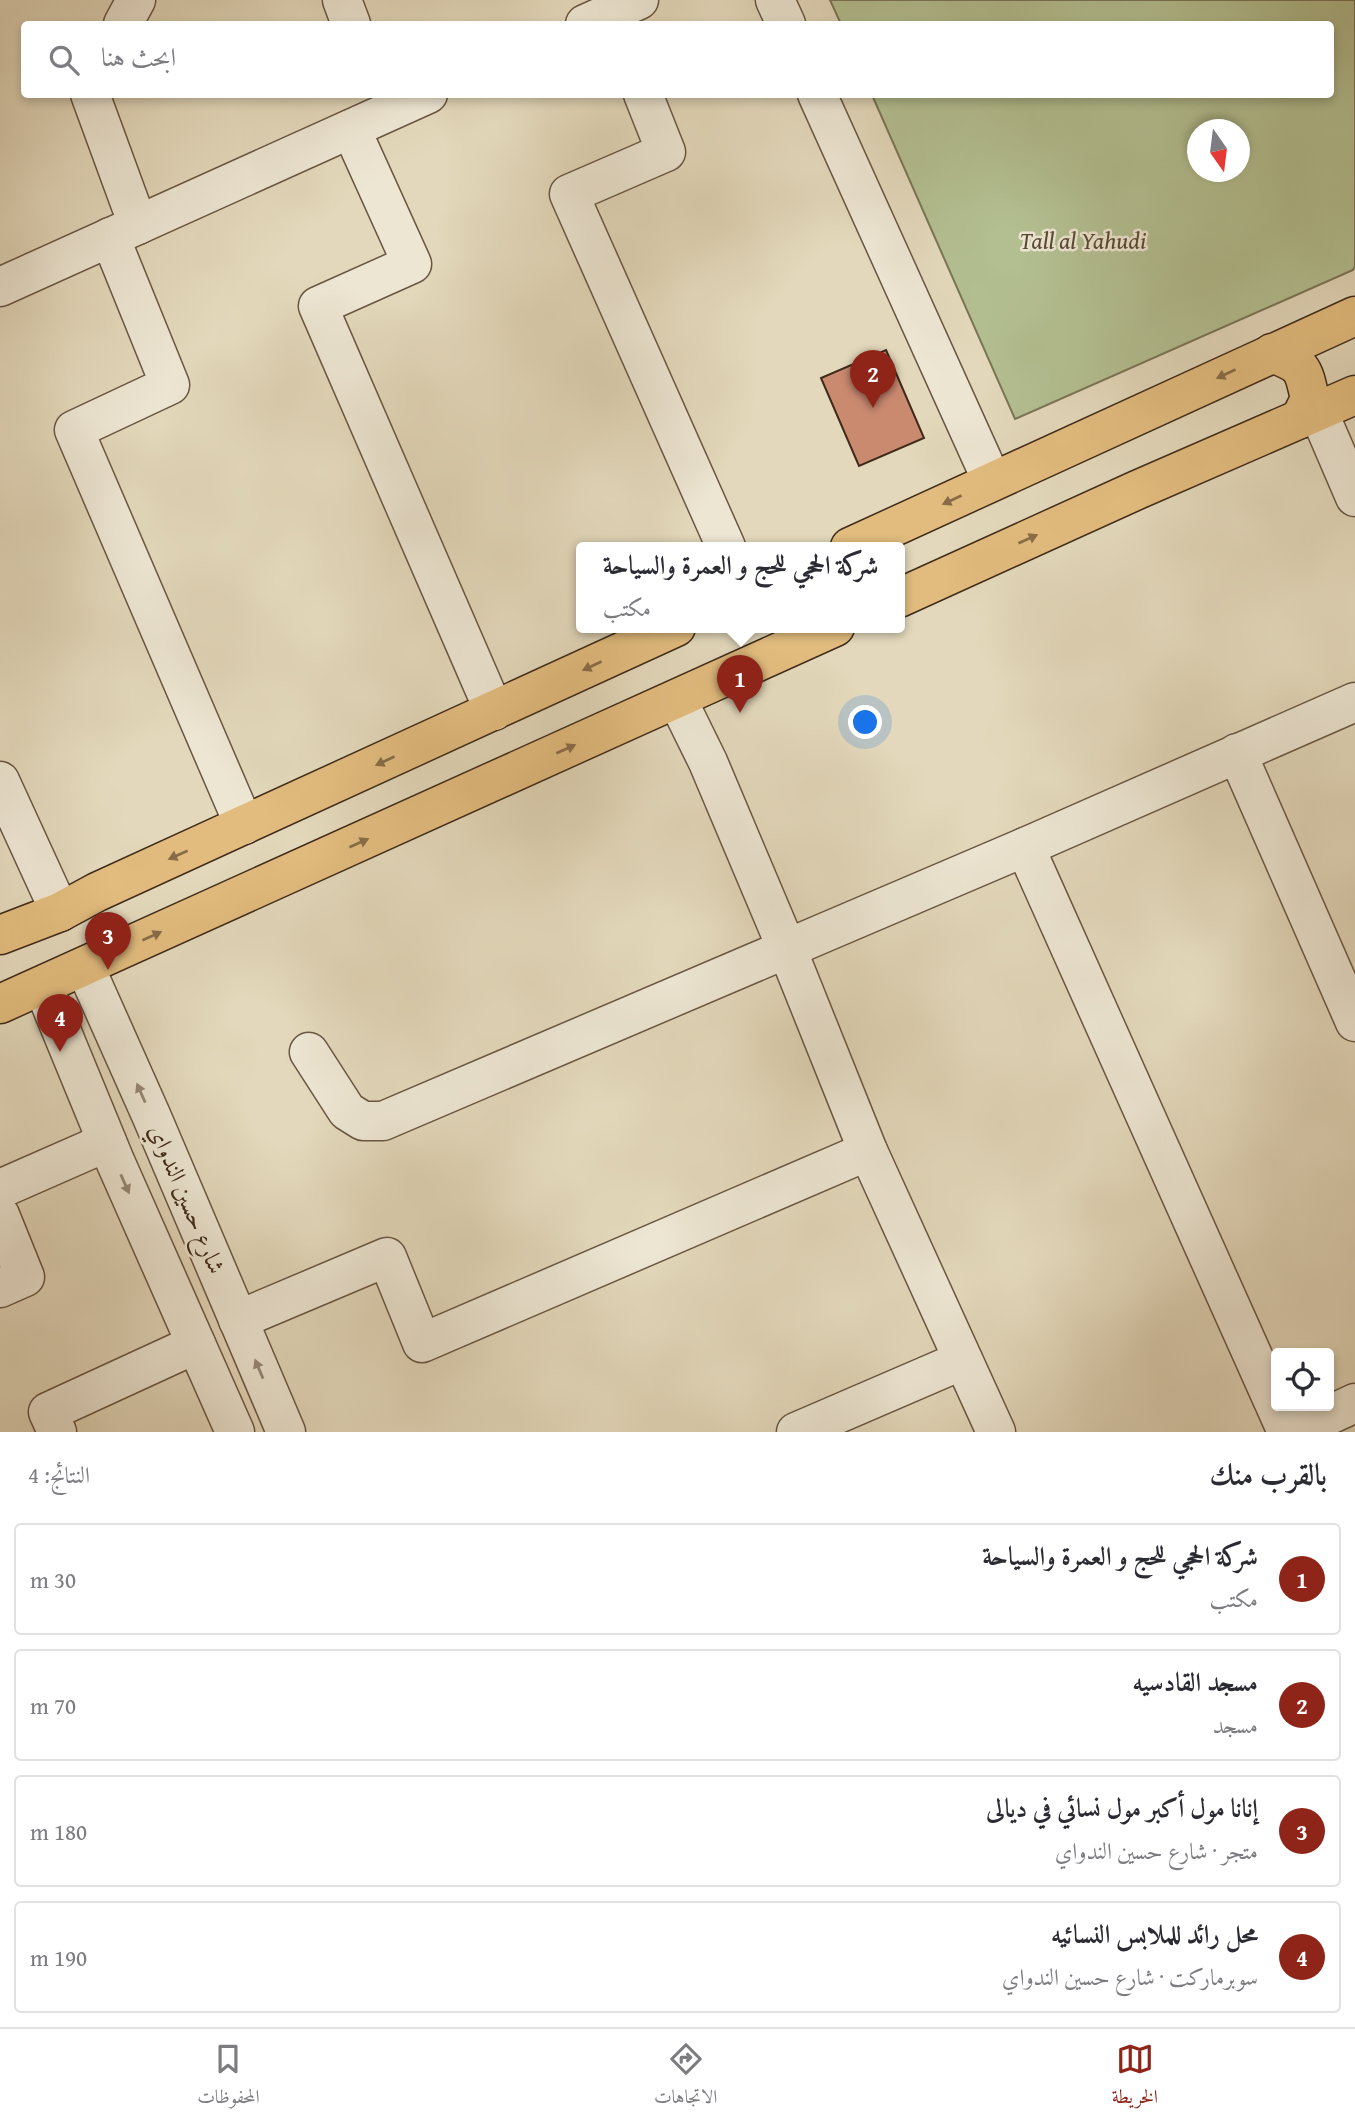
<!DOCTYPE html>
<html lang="ar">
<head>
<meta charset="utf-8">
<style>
	body { margin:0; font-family:"Gentium Book Plus",Amiri,serif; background:#f2f2f3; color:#2b2b33; direction:rtl }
	.controls { position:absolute; right:21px; bottom:21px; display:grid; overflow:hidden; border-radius:7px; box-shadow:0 4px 10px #0003 }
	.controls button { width:63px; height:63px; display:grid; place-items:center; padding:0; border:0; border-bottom:2px solid #e1e1e2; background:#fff; color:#2b2b33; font:35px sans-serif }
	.compass { position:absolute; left:1187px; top:119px; width:63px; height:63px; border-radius:50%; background:#fff; box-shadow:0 4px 10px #0003; rotate:166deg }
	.you { position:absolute; left:866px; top:723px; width:24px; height:24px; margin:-18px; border:5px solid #fff; border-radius:50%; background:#1a73e8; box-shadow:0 0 0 10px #1a73e833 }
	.badge { display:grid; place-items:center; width:46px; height:46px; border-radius:50%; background:#8f2418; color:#fff; font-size:23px; font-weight:700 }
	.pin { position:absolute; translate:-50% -58px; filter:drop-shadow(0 2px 4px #0008) }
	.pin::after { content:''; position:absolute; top:37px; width:24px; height:21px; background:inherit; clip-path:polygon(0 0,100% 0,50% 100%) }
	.popup { position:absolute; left:576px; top:542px; width:329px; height:91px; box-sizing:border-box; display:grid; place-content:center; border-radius:7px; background:#fff; filter:drop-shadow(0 2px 5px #0005); font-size:23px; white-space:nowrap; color:#7c7c81 }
	.popup b { font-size:26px; color:#2b2b33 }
	.popup::after { content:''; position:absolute; left:50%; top:100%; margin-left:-14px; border:14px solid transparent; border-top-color:#fff }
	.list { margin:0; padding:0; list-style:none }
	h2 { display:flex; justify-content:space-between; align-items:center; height:91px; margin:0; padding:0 28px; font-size:30px }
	h2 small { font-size:23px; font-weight:400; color:#7c7c81 }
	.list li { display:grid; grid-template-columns:46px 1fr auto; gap:21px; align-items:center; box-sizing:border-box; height:112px; margin:0 14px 14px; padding:0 14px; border:2px solid #e1e1e2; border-radius:7px }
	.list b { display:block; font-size:26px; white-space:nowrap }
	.list p { margin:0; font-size:23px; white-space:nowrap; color:#7c7c81 }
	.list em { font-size:23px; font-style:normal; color:#7c7c81 }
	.icon { flex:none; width:38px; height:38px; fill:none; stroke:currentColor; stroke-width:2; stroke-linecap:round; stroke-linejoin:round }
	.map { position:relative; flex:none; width:1355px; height:1432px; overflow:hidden; direction:ltr }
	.search { position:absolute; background:#fff; box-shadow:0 4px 10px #0003; left:21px; right:21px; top:21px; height:77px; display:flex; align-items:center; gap:18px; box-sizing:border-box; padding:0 24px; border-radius:7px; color:#7c7c81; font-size:26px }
	.sheet { height:595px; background:#fff }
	nav { display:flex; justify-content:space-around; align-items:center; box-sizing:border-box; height:98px; border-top:2px solid #e1e1e2; background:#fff; font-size:19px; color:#7c7c81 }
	nav a { display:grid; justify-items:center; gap:4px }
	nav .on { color:#8f2418 }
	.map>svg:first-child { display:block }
	.green { fill:#b3bf91; stroke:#7a7556; stroke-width:2; fill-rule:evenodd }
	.building { fill:#ca8a70; stroke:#402b1a; stroke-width:2 }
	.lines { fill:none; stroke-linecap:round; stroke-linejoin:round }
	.minor-casing { stroke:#695642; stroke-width:41 }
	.major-casing { stroke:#402b1a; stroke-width:41 }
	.minor { stroke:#ede6d3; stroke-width:38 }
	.major { stroke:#e2bc7e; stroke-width:38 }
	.oneway { fill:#896c47 }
	.oneway2 { fill:#968876 }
	.labels { text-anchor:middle; stroke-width:5; stroke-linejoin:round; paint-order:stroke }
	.park-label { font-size:24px; font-style:italic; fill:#574932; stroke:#ede6d3 }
	.street-label { font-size:24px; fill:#402b1a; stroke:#ede6d3 }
</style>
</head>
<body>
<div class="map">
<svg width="1355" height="1432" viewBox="0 0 1355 1432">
	<rect width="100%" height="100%" fill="#e3d8bb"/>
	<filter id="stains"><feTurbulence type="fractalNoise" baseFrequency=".00286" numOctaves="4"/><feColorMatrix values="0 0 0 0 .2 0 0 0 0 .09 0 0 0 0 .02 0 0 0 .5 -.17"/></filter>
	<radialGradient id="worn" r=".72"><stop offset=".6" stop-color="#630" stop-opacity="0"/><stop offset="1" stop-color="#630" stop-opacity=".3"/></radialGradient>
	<path class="green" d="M830 0H1355V266L1353 270 1015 419 872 95 1330 94V24H841ZM1198 130H1240V172H1198Z"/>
	<path class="building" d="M886 350 924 438 859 466 821 378Z"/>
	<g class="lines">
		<g class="minor-casing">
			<g id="minor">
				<path d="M342 0 351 24"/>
				<path d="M775 0 786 24"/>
				<path d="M123 24 136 0"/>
				<path d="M585 24 639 0"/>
				<path d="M90 94 138 225"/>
				<path d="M643 94 666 152 569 194 726 547"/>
				<path d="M817 94 992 481"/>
				<path d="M351 129 412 264 318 306 494 711"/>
				<path d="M110 237 170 385 74 430 244 825"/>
				<path d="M0 287 428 94"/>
				<path d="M1318 411 1355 497"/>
				<path d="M677 699 708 762 787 949 868 1151 996 1432"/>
				<path d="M1237 753 1355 1022"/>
				<path d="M0 781 60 912"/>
				<path d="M1025 847 1287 1432"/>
				<path d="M85 967 151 1115 286 1432"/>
				<path d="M43 986 115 1161 235 1432"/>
				<path d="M309 1052 347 1111 363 1121H383L1025 847 1355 702"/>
				<path d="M0 1189 107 1142"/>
				<path d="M0 1215 25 1277 0 1288"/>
				<path d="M238 1320 387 1257 422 1343 868 1151"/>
				<path d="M57 1432 48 1412 196 1344"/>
				<path d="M796 1432 963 1360"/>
				<path d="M1293 1432 1355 1403"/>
			</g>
		</g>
		<g class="major-casing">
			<g id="major">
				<path d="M1272 353C1303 365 1303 367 1310 399L1300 419"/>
				<path d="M850 547 1355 316"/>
				<path d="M899 598 1137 490 1355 395"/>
				<path d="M0 935 60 912 97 892 676 627"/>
				<path d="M0 1004 835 627"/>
			</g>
		</g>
		<use href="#minor" class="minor"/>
		<use href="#major" class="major"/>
	</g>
	<defs><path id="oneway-solid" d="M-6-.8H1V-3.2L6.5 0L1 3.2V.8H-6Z" transform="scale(1.75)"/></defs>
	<g class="oneway">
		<use href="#oneway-solid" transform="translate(1226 374) rotate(155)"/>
		<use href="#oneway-solid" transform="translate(952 500) rotate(155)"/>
		<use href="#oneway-solid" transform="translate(1028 539) rotate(-24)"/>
		<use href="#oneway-solid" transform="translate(592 666) rotate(155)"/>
		<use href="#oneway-solid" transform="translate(566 749) rotate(-24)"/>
		<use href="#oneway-solid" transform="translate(385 761) rotate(155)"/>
		<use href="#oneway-solid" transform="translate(359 843) rotate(-24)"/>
		<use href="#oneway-solid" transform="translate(178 855) rotate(156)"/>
		<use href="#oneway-solid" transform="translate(152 936) rotate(-24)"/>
	</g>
	<g class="oneway2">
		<use href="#oneway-solid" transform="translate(141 1093) rotate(-114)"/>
		<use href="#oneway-solid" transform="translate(125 1184) rotate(66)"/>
		<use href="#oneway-solid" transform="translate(259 1369) rotate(-113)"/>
	</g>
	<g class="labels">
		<g class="park-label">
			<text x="1083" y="249">Tall al Yahudi</text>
		</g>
		<g class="street-label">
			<text transform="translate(187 1199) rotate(67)" y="8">شارع حسين الندواي</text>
		</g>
	</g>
	<rect width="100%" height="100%" filter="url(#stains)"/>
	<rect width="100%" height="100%" fill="url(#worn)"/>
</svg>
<div class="controls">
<button><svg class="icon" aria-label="locate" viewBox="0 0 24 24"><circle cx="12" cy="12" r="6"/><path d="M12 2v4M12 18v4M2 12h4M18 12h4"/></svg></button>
</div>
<svg class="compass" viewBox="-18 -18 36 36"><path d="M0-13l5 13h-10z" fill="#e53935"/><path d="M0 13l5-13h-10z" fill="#7c7c81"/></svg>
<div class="you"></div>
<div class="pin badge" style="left:740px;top:713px">1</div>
<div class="popup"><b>شركة الحجي للحج و العمرة والسياحة</b>مكتب</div>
<div class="pin badge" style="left:873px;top:408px">2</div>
<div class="pin badge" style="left:108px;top:970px">3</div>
<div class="pin badge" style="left:60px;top:1052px">4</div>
<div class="search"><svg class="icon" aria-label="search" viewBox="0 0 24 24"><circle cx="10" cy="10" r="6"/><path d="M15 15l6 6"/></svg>ابحث هنا</div>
</div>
<section class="sheet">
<h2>بالقرب منك<small>النتائج: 4</small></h2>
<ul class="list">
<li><span class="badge">1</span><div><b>شركة الحجي للحج و العمرة والسياحة</b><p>مكتب</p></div><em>30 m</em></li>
<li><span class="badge">2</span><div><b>مسجد القادسيه</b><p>مسجد</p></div><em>70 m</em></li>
<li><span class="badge">3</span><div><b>إنانا مول أكبر مول نسائي في ديالى</b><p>متجر · شارع حسين الندواي</p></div><em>180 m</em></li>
<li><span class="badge">4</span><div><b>محل رائد للملابس النسائيه</b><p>سوبرماركت · شارع حسين الندواي</p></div><em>190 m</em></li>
</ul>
</section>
<nav>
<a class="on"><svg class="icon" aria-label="map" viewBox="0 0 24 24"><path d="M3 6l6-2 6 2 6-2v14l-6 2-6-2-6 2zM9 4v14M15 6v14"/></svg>الخريطة</a>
<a><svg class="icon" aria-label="directions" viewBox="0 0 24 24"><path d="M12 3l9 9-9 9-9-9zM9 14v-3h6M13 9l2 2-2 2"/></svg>الاتجاهات</a>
<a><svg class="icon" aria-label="saved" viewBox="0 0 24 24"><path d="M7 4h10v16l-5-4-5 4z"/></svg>المحفوظات</a>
</nav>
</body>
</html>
